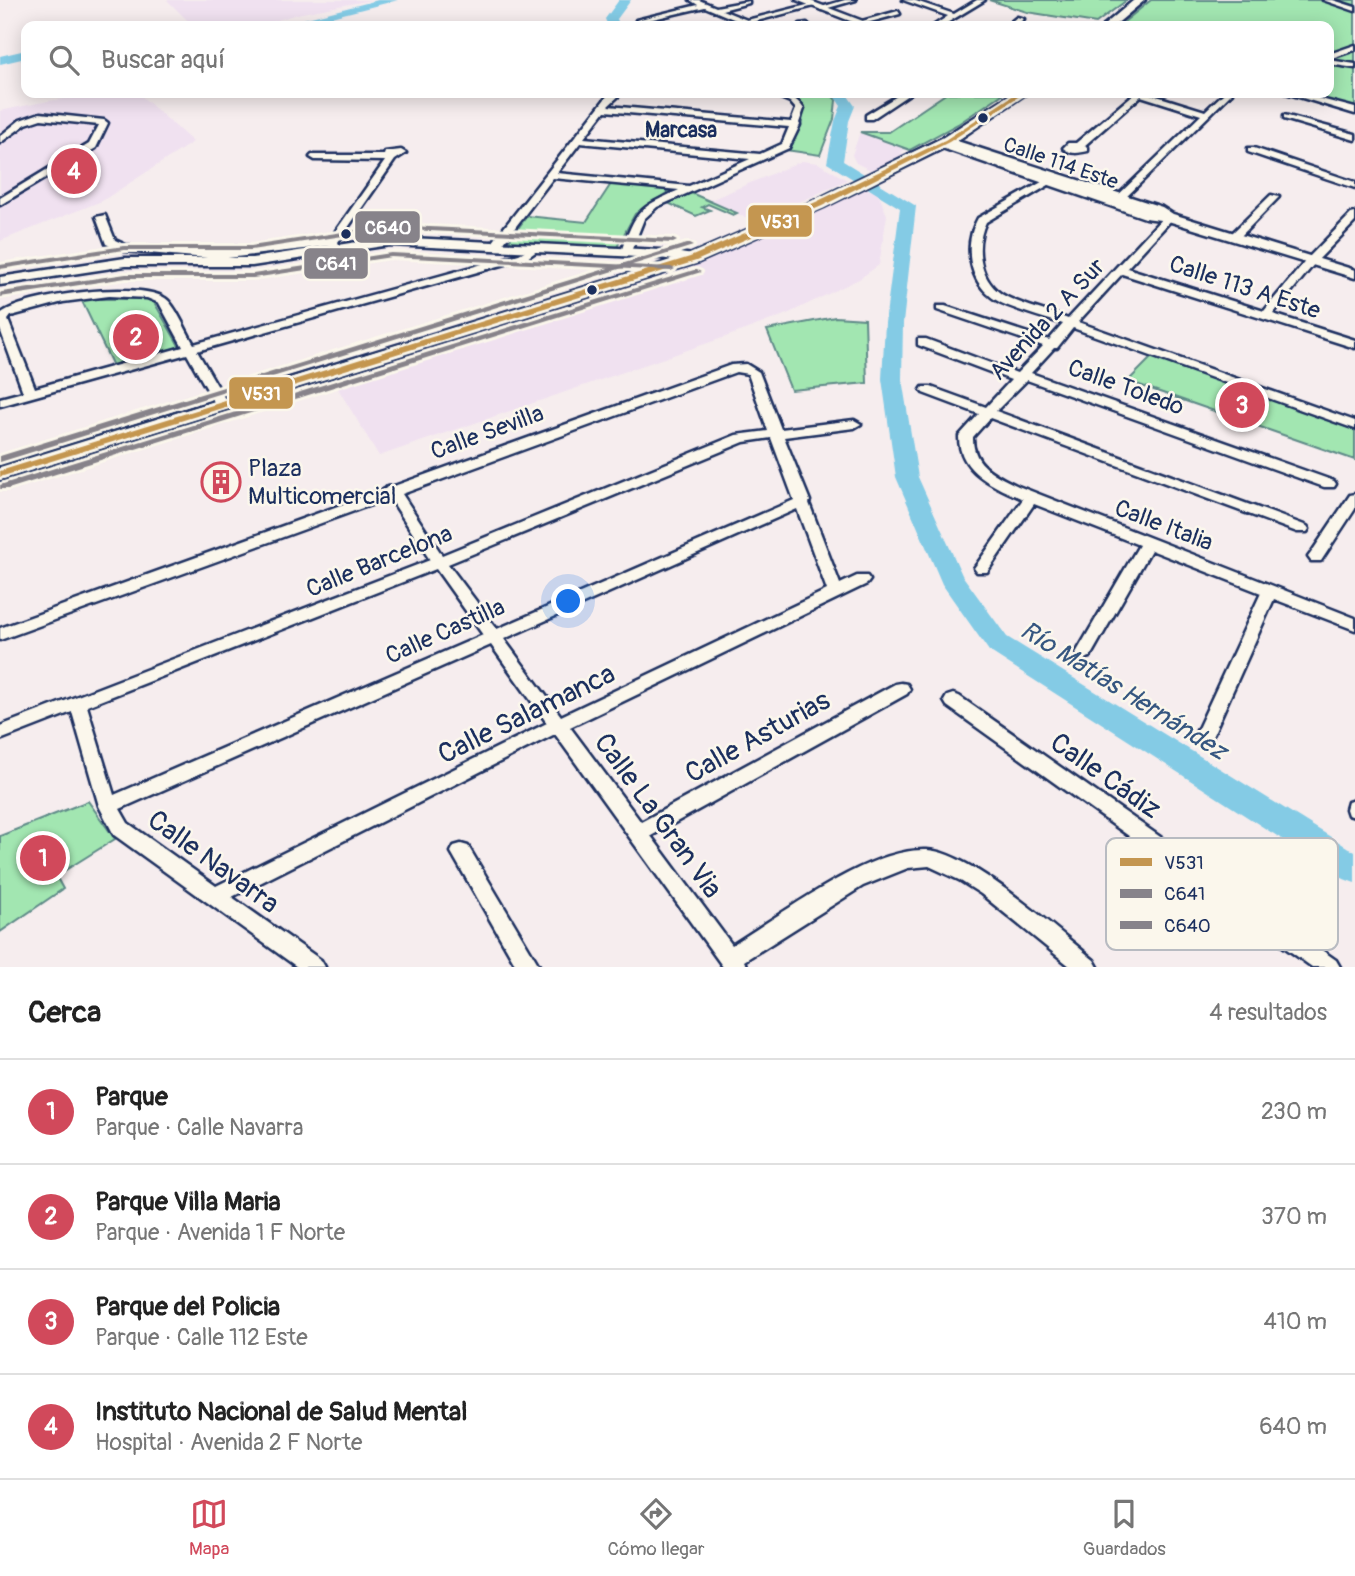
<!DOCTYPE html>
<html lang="es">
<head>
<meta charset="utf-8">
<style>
	body { margin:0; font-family:Pangolin,sans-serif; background:#f6f6f6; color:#222 }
	.you { position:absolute; left:569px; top:602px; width:24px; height:24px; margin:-18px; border:5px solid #fff; border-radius:50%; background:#1a73e8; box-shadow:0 0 0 10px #1a73e833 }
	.badge { display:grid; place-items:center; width:46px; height:46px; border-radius:50%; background:#d1495b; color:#fff; font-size:23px; font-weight:700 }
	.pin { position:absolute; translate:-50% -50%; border:4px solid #fff; box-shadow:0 2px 7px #0006 }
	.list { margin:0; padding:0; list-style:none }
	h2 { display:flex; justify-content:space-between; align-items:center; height:91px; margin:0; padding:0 28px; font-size:30px }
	h2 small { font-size:23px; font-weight:400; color:#767676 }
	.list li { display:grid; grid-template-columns:46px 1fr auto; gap:21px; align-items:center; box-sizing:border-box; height:105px; padding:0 28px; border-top:2px solid #e0e0e0 }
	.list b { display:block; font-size:26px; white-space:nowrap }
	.list p { margin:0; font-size:23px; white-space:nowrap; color:#767676 }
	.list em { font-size:23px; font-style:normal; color:#767676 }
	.icon { flex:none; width:38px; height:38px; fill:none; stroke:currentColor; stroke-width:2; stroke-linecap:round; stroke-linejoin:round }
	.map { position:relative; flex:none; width:1355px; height:967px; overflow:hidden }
	.search { position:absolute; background:#fff; box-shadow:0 4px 18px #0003; left:21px; right:21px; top:21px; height:77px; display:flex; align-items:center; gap:18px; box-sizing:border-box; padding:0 24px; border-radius:14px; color:#767676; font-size:26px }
	.sheet { height:511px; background:#fff }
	nav { display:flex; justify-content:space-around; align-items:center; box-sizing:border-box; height:98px; border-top:2px solid #e0e0e0; background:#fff; font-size:19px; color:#767676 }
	nav a { display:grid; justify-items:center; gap:4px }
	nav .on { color:#d1495b }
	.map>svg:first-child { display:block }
	.built { fill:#f0e1f0 }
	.green { fill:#a2e6b1; stroke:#5e8a88; stroke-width:2 }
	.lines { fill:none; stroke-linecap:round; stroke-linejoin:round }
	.river { fill:#84cbe5; fill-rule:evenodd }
	.minor-casing { stroke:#1b2f5e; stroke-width:5 }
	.tertiary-casing { stroke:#1b2f5e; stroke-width:5 }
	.secondary-casing { stroke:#1b2f5e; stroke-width:5 }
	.minor { fill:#fbf7ec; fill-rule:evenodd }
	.tertiary { fill:#fbf7ec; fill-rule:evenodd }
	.secondary { fill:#fbf7ec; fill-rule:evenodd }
	.bus-1-casing { stroke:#fbf7ec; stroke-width:6 }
	.bus-2-casing { stroke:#fbf7ec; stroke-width:6 }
	.bus-3-casing { stroke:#fbf7ec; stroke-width:6 }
	.bus-1 { fill:#c49650; fill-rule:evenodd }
	.bus-2 { fill:#87838a; fill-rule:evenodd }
	.bus-3 { fill:#87838a; fill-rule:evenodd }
	.bus-dot { fill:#1b2f5e; stroke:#fbf7ec; stroke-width:2.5 }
	.labels { text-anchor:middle; stroke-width:5; stroke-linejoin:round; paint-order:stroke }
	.far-neighbourhood-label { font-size:21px; font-weight:bold; fill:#1b2f5e; stroke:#fbf7ec }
	.far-street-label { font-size:21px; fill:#1b2f5e; stroke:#fbf7ec }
	.street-label { font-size:24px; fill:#1b2f5e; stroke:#fbf7ec }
	.poi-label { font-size:24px; fill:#1b2f5e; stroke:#fbf7ec; text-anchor:start }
	.water-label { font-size:26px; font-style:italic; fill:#355680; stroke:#fbf7ec }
	.near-street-label { font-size:28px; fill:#1b2f5e; stroke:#fbf7ec }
	.key { fill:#fbf7ec; stroke:#b8bbc1; stroke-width:2 }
	.key-label { font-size:19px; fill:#1b2f5e }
	.line-badge { stroke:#fbf7ec; stroke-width:2.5 }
	.badge-label { font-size:19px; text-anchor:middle; font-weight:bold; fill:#fff }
</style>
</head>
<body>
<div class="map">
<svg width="1355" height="967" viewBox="0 0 1355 967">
	<rect width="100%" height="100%" fill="#f6edee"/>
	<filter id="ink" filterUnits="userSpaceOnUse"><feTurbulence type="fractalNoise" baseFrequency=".0143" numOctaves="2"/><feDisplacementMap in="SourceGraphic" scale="14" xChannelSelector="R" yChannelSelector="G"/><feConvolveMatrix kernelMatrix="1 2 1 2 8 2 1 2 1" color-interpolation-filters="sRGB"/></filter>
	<g filter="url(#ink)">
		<g class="built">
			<path d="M167 0H371L297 14 259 26H193Z"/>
			<path d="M113 93H138L193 142 102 201 0 241V111L48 101Z"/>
			<path d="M860 132 908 149 900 152 904 154 872 171 856 163 852 155Z"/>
			<path d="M802 161 818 163 847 180 757 222 708 201Z"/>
			<path d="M864 188 878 193 887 215 879 265 859 279 787 314 734 334 379 456 332 379 676 272Z"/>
		</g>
		<g class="green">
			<path d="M989 0H1127L1096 23 1027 12Z"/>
			<path d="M1151 0H1355V108L1297 93H1329V26H1119Z"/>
			<path d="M811 93H830L836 100 834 119 820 155 786 150C797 138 806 121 803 104L795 98Z"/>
			<path d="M947 93H1004L958 124 910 150 860 132H889Z"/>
			<path d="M611 184 671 190 635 214 616 249 508 242 527 216 586 222Z"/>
			<path d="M691 193 737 213 733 215 708 204 702 207 710 210 696 216 668 203Z"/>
			<path d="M81 299H146L154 302 181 349 114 368Z"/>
			<path d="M835 317 865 319 867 383 791 390 767 330Z"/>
			<path d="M1152 357 1355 430V460L1128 381Z"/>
			<path d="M88 801 115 839 56 876 63 889 0 932V836Z"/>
		</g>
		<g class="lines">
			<g class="river">
				<path d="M378 0H398L296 26H276Z"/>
				<path d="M619 0H631L617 19 620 26H608L605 19Z"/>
				<path d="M26 50V58L0 64V56Z"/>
				<path d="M832 93H846L855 106 849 121 843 161 916 206 903 323 902 379 918 477 962 575 1007 637 1355 852V883L1344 879 989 651 942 584 896 477 882 379 885 323 900 208 827 163 835 121 841 106Z"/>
			</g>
			<g class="minor-casing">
				<g id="minor">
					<path d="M690 0H699L716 7 749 1V3L722 10 747 20 815 3 818 5 753 22 759 26H750L705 7 640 22 636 20 698 5Z"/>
					<path d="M845 0H856L821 10 818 8Z"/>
					<path d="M903 0H913L954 14 977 0H985L942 26H933L948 16Z"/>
					<path d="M1323 0H1333L1355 7V11Z"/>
					<path d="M898 11 900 14 859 25 855 23Z"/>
					<path d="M1017 17 1024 19 1014 26H1006Z"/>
					<path d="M807 23 810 26H799L800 24Z"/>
					<path d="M1355 45V50L1329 59V54Z"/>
					<path d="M1329 60 1355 64V68L1329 64Z"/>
					<path d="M612 93H622L608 106 791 122 796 109 790 102 769 93C785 92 795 96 804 109L799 123 800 125 789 148 657 207 644 219 630 254H622L621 252C637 210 637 209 679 190L553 178 500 247H492V243L608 95ZM605 111 789 127 782 144 760 154 584 138ZM580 143 750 159 689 186 557 173Z"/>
					<path d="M902 93H911L872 119H866V115Z"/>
					<path d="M1135 93H1147L1205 111 1224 93H1232L1118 205 1115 206 1110 203 1112 201 1201 115 1141 96 1084 146 1088 147V151C1079 153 1071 155 1063 148L1068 143H1076Z"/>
					<path d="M1286 93H1298L1355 108V114Z"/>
					<path d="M40 113 104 120 108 123 96 148 0 205V198L89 144 99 125 41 119 26 124 0 143V136L20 120Z"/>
					<path d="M1284 115 1355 134V140L1284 119Z"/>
					<path d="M1248 148H1254L1355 182V188L1248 152Z"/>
					<path d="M401 150 406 153 395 160 338 242 341 249 336 252 332 251 329 246 219 259 124 251 106 244 96 217 105 215 115 240 126 245 219 253 330 239 385 161 315 160 310 157 312 155H384L385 152Z"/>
					<path d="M1056 174 1061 177 1059 179 986 222C974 246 979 282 1005 296 1024 306 1048 311 1068 319L1165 215 1174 217 1127 268 1264 311 1307 259 1351 214 1355 213V222L1315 263 1273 314 1355 340V348L1122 274 1078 322 1355 421V429L1073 328 1057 348H1054L1031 373 1334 481 1336 484 1334 487H1324L1027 380 996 411 1307 526 1309 529 1307 532H1297L990 418 973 437C972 465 996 475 1018 486L1355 618V630L1274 599 1212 737 1209 742 1203 744 1197 742 1194 737 1261 593 1151 550 1090 657 1084 659 1078 657 1076 653 1139 545 1034 504 987 572H977L974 568 977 564 1023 499C995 487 958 472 959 436L979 414 923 393 921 390 923 387H931L986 407 1011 380 918 345V339H926L1017 373 1043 346 937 310V306H945L1049 340 1063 324C1046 318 1010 309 996 300 968 283 963 244 978 218Z"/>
					<path d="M1271 195 1279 197 1238 239H1230V235Z"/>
					<path d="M536 245 541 248 527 258 197 351 229 406 228 409H218L187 354 0 406V398L23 392 0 329V314C24 295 138 280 165 298 175 304 187 333 194 344L519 254ZM109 296 147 298 159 303 183 347 35 388 8 320 11 316 63 302Z"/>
					<path d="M746 364 759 372 781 429 854 420 861 424 854 428 784 437 810 501 809 503 840 584 857 576H867L870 580 867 584 570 727 641 822 895 684 901 683 907 684 910 689 907 694 651 836 732 945C781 915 869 847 927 850 971 852 1058 931 1094 960L1098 967H1071L981 894 959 880 929 866 908 868 863 886 744 961 747 967H723L555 734 232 897 321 960 325 967H297L114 835 99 806 72 712 0 740V726L430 560 390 498 0 640V628L385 489 387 487 394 486 731 365ZM736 372 748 374 768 431 736 435 442 555 402 494ZM771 438 794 500 497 629 448 564 744 442ZM797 509 827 590 561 716 504 639ZM436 569 483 635 114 795 87 706ZM491 645 547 723 216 886 128 823 120 809Z"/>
					<path d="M1355 494V509L1321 561H1311L1308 557 1311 553 1350 495Z"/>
					<path d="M953 694 959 696 1336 960 1340 967H1312L947 706 944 701 947 696Z"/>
					<path d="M1355 800V817L1348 815 1346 809 1348 802Z"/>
					<path d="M461 844 468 846 540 967H517L451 852 454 846Z"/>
				</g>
			</g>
			<g class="tertiary-casing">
				<g id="tertiary">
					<path d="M796 0H808L876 26H863Z"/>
					<path d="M943 139H951L1162 207 1173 214 1355 270V278L1168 221 1145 218 936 146V142Z"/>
					<path d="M390 237 660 250 693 255 700 259 693 263 660 258 390 245 252 266H125L0 285V277L125 258H252Z"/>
				</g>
			</g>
			<g class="secondary-casing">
				<g id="secondary">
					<path d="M1134 0H1145L1114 26H1103Z"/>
					<path d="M1013 93H1027L952 144 824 207 699 262 0 480V467L687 256 814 201 942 138Z"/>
				</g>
			</g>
			<use href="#minor" class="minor"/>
			<use href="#tertiary" class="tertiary"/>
			<use href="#secondary" class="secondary"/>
			<g class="bus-1-casing">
				<path id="bus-1" d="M1017 93H1024L949 142 822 206 696 261 0 477V471L690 257 816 202 945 140Z"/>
			</g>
			<g class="bus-2-casing">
				<g id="bus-2">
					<path d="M391 253 671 267 675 269 671 271 391 257 253 278H126L0 297V293L2 292 126 274H253Z"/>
					<path d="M694 270H697L701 272 8 489H0V485Z"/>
				</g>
			</g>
			<g class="bus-3-casing">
				<g id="bus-3">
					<path d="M389 225 673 239 677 241 673 243 389 229 251 250H124L0 269V265L124 246H251Z"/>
					<path d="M686 244H689L693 246 0 462V456Z"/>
				</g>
			</g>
			<use href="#bus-1" class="bus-1"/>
			<use href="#bus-2" class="bus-2"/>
			<use href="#bus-3" class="bus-3"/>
		</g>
	</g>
	<defs>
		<g id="building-ring" transform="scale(2.0125)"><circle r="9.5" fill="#fbf7ec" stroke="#d1495b" stroke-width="1.5"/><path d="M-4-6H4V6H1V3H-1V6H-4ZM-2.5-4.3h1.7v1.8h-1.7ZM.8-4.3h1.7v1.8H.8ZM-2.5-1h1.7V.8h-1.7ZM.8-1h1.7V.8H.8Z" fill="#d1495b"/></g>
	</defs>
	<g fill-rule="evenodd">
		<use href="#building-ring" x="221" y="482"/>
	</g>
	<g class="bus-dot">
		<circle cx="983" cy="118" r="6"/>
		<circle cx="346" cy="234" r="6"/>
		<circle cx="592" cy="290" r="6"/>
	</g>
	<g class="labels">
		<g class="far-neighbourhood-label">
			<text x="681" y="137">Marcasa</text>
		</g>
		<g class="far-street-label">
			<text transform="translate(1061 163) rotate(19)" y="7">Calle 114 Este</text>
		</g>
		<g class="street-label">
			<text transform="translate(1245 287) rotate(18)" y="8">Calle 113 A Este</text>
			<text transform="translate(1047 319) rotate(-47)" y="8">Avenida 2 A Sur</text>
			<text transform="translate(1126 387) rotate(20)" y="8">Calle Toledo</text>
			<text transform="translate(487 432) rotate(-20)" y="8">Calle Sevilla</text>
			<text transform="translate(1164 525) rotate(21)" y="8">Calle Italia</text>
			<text transform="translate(379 561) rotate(-22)" y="8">Calle Barcelona</text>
			<text transform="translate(445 631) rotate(-24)" y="8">Calle Castilla</text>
		</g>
		<g class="poi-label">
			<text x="248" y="476">Plaza<tspan x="248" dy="28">Multicomercial</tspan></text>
		</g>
		<g class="water-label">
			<text transform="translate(1124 690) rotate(32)" y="9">Río Matías Hernández</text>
		</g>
		<g class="near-street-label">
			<text transform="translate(526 713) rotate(-26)" y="10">Calle Salamanca</text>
			<text transform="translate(757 736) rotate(-29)" y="10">Calle Asturias</text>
			<text transform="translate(1106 775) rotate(35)" y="10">Calle Cádiz</text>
			<text transform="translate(659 815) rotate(54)" y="10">Calle La Gran Via</text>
			<text transform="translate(214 861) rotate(36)" y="10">Calle Navarra</text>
		</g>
	</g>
	<rect x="1106" y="838" width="232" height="112" rx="10" class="key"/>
	<rect x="1120" y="858" width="32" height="8" fill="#c49650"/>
	<rect x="1120" y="889" width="32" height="9" fill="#87838a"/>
	<rect x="1120" y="921" width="32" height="8" fill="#87838a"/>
	<g class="key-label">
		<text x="1164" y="869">V531</text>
		<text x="1164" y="900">C641</text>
		<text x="1164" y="932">C640</text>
	</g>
	<g class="line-badge">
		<rect x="747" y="204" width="66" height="34" rx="7" fill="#c49650"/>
		<rect x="354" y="210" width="67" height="34" rx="7" fill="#87838a"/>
		<rect x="303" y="247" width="66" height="33" rx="7" fill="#87838a"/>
		<rect x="228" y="376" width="66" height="34" rx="7" fill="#c49650"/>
	</g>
	<g class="badge-label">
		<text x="780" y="228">V531</text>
		<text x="388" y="234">C640</text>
		<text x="336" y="270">C641</text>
		<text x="261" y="400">V531</text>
	</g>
</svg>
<div class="you"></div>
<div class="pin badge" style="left:43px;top:858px">1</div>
<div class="pin badge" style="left:136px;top:337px">2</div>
<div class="pin badge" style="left:1242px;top:405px">3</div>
<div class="pin badge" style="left:74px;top:171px">4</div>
<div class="search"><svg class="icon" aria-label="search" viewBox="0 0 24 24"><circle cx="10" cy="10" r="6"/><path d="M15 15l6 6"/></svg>Buscar aquí</div>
</div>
<section class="sheet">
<h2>Cerca<small>4 resultados</small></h2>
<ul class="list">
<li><span class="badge">1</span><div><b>Parque</b><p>Parque · Calle Navarra</p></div><em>230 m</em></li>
<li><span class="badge">2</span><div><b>Parque Villa Maria</b><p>Parque · Avenida 1 F Norte</p></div><em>370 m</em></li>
<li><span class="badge">3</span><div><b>Parque del Policia</b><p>Parque · Calle 112 Este</p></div><em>410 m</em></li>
<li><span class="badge">4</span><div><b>Instituto Nacional de Salud Mental</b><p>Hospital · Avenida 2 F Norte</p></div><em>640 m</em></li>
</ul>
</section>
<nav>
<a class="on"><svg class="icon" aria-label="map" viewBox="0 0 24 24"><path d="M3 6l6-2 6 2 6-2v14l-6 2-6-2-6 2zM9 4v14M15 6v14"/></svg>Mapa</a>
<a><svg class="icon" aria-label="directions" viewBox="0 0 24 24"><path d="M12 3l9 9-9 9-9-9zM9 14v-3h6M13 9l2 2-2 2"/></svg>Cómo llegar</a>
<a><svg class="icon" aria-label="saved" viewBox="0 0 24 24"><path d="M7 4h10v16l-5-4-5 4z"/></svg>Guardados</a>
</nav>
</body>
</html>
